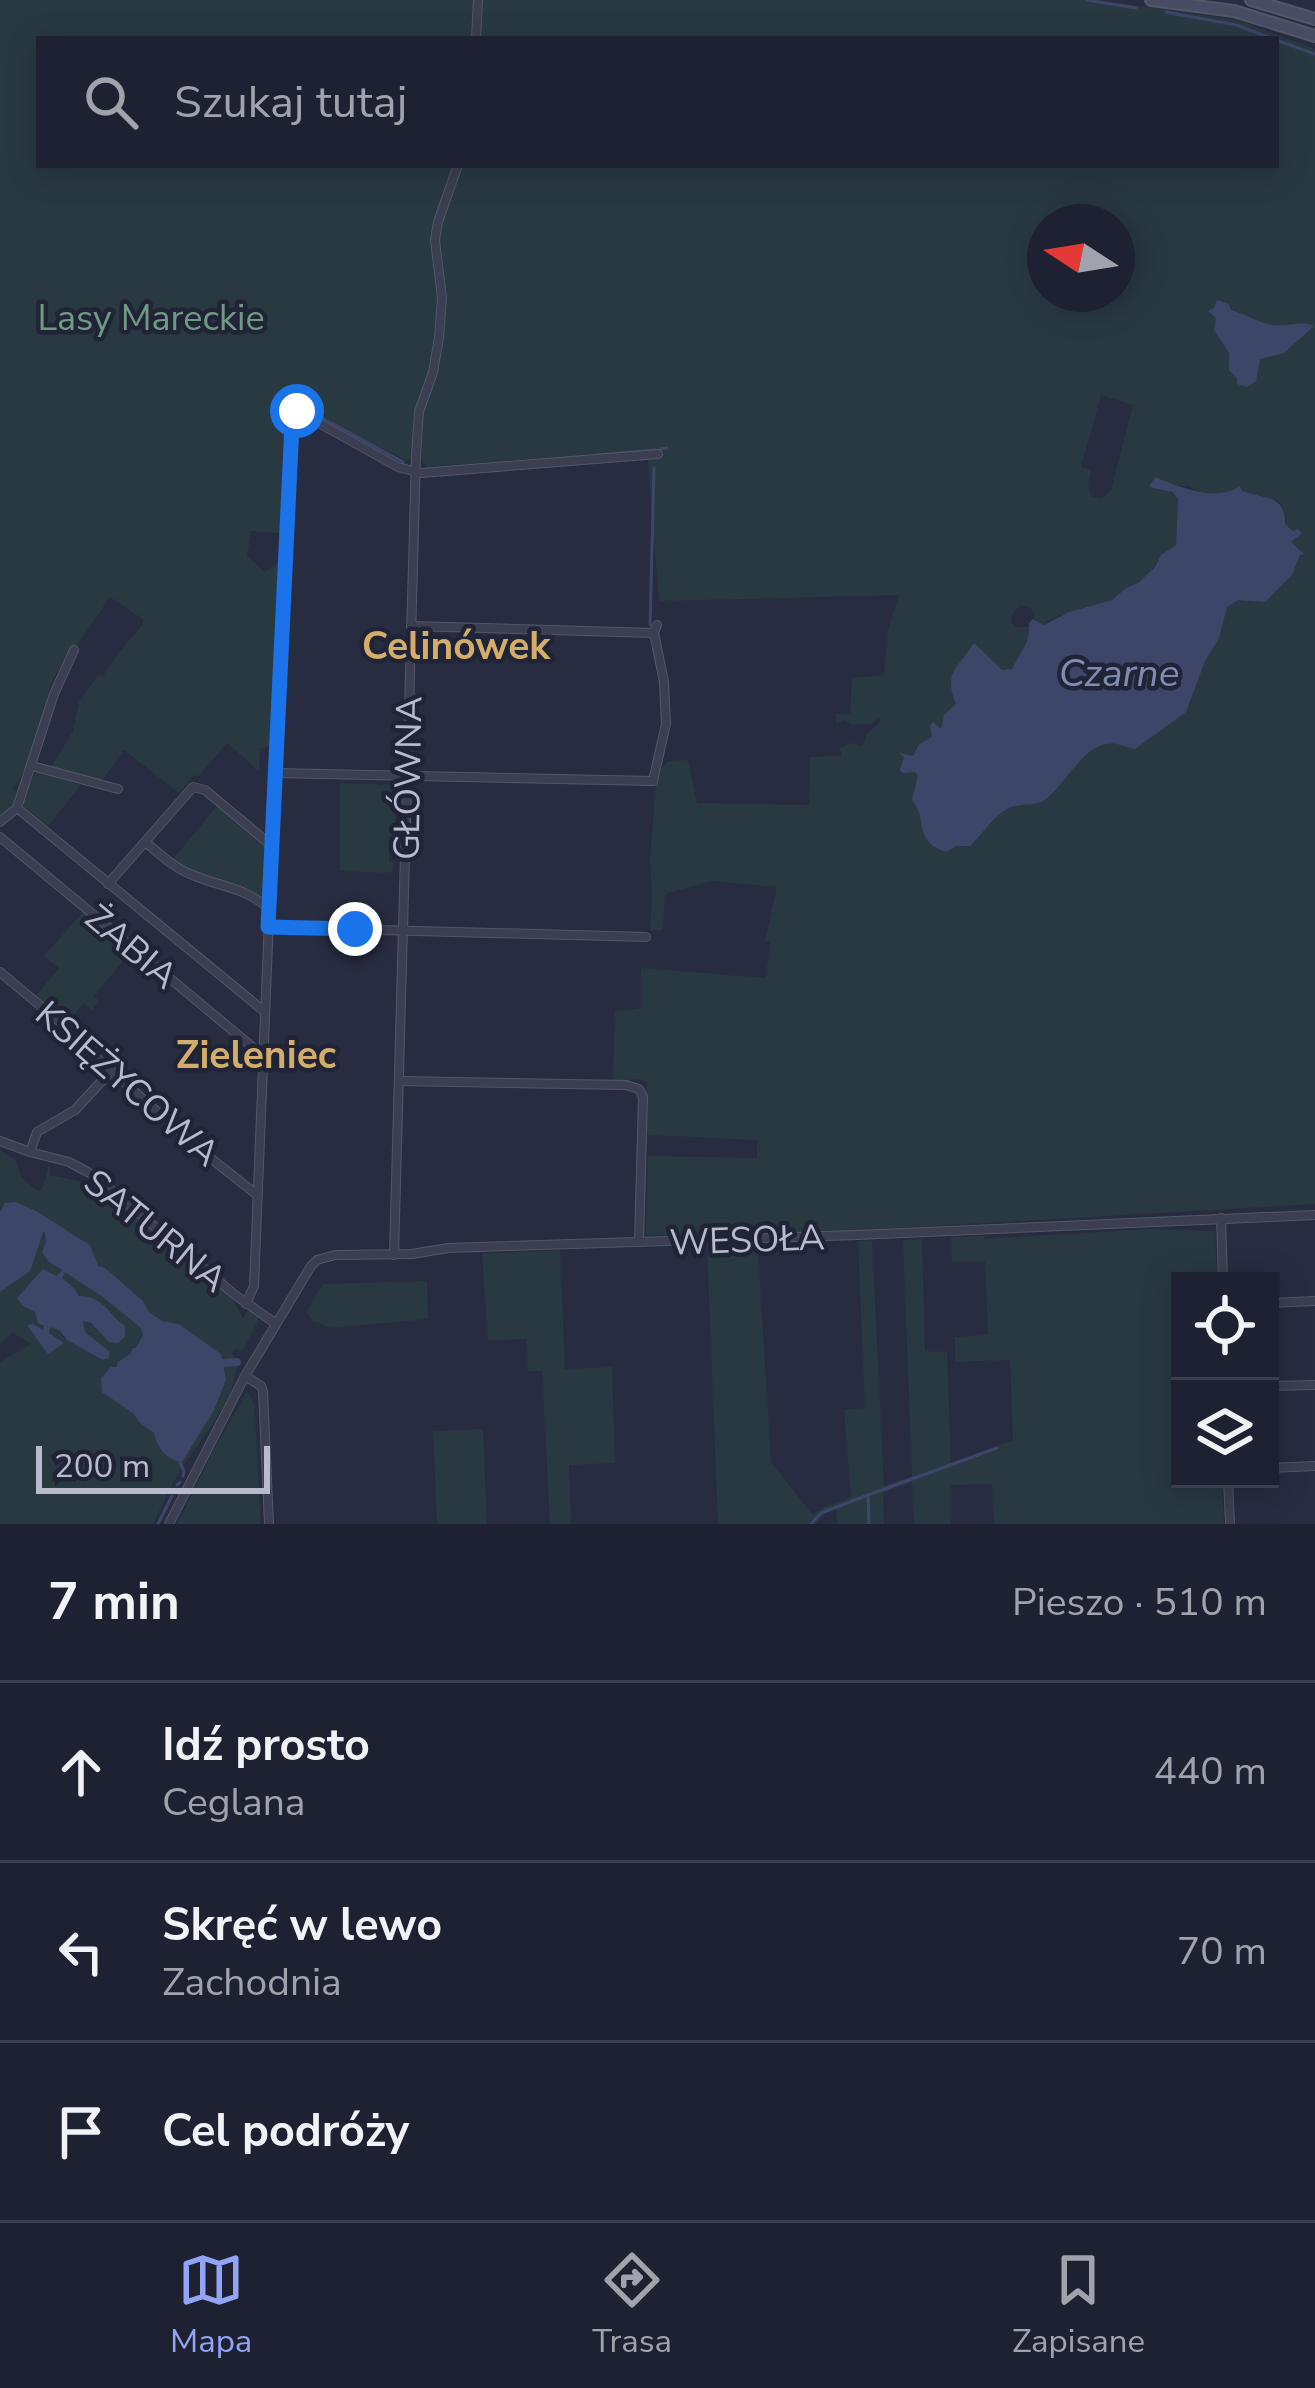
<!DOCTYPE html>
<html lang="pl">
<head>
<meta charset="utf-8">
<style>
	body { margin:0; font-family:"Nunito Sans",sans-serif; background:#2a2e3d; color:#f1f3f6 }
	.controls { position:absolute; right:36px; bottom:36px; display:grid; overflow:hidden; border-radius:0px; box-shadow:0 6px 30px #0003 }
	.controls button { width:108px; height:108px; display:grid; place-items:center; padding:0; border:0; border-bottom:3px solid #3b3e4d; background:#1d2131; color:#f1f3f6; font:60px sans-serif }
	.compass { position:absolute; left:1027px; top:204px; width:108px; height:108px; border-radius:50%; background:#1d2131; box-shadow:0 6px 30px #0003; rotate:282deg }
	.scale { position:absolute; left:36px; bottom:30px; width:234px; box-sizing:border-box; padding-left:12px; border:6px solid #b8bbcb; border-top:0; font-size:33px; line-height:42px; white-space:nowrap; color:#b8bbcb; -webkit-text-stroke:9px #202436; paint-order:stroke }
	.stop { position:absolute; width:36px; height:36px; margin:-27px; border:9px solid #1a73e8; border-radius:50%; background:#fff }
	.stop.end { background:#1a73e8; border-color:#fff; box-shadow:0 3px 12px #0008 }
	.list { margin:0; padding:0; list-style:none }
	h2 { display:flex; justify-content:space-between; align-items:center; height:156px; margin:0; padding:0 48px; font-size:51px }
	h2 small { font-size:39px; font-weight:400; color:#a0a3ab }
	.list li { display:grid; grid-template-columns:78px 1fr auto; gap:36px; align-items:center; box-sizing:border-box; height:180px; padding:0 48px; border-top:3px solid #3b3e4d }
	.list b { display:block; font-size:45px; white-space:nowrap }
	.list p { margin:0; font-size:39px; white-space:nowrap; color:#a0a3ab }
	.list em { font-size:39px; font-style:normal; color:#a0a3ab }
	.icon { flex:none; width:66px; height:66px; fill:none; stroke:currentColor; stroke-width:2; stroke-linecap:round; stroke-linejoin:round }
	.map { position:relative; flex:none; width:1315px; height:1524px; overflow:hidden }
	.search { position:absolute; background:#1d2131; box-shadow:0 6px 30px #0003; left:36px; right:36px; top:36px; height:132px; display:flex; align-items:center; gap:30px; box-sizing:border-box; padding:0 42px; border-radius:0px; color:#a0a3ab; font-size:45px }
	.sheet { height:696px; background:#1d2131 }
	nav { display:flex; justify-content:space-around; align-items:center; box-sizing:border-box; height:168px; border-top:3px solid #3b3e4d; background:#1d2131; font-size:33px; color:#a0a3ab }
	nav a { display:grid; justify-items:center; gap:6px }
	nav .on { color:#93a3f5 }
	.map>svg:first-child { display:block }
	.green { fill:#293942; fill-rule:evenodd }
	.water { fill:#3d4669 }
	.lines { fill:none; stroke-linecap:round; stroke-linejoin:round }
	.stream { stroke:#3d4669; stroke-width:3 }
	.canal { stroke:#3d4669; stroke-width:8 }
	.minor-casing { stroke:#535768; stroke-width:10 }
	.secondary-casing { stroke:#535768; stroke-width:14 }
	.minor { stroke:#3b3f51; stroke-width:8 }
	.secondary { stroke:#494d63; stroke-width:10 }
	.route { stroke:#1a73e8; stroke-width:15 }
	.labels { text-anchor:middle; stroke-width:9; stroke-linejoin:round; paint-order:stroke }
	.park-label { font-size:36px; fill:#709b83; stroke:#202436 }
	.street-label { font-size:36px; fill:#b8bbcb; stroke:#202436 }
	.neighbourhood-label { font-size:39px; font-weight:bold; fill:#d3ae6b; stroke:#202436 }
	.water-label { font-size:39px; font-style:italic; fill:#808bb1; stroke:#202436 }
</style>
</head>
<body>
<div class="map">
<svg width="1315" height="1524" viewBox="0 0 1315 1524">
	<rect width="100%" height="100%" fill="#272c41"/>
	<g class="green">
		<path d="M0 0H1098L1237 20 1315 49V1204L845 1231 646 1235 648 1156 757 1158V1140L648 1135 645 1131 647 1082 637 1079 613 1081 615 1011 641 1008V968L766 978 770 942 765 941 777 887 711 881 665 894 663 930H650L652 898 650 858 656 784 662 768 669 761 688 760 697 803 809 805 810 757 841 756 840 748 849 743 862 746 867 733 881 722 878 718 872 724 853 725 845 720 836 723V714L850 713 852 678 884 675 888 630 899 595 659 601 647 450 426 467 420 457 406 460 291 404 286 434 281 533 251 531 247 556 265 572 281 560 270 746 260 749 259 771 227 743 198 777 194 775 179 793 124 750 101 782 51 767 73 731 79 702 98 675 103 676 119 652 143 625V619L110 597 74 650 70 648 51 684 31 759 13 789 18 794 14 804 0 817ZM39 39H1276V165H39ZM1045 222H1117V294H1045ZM1101 395 1133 405 1111 490 1102 499 1091 496 1088 486 1091 470 1081 467ZM1155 478 1179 486H1189L1198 493 1209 495 1242 491 1277 500 1282 506 1286 519 1285 524 1293 531 1205 630 907 759 904 754 912 757 919 744 932 737 930 728 947 731 1029 661 1032 627H1017L1011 622 1012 614 1021 605 1032 609 1035 615 1033 619 1044 625 1047 621 1069 612 1112 600 1126 588 1138 584 1155 566 1161 555 1176 545 1178 499Z"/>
		<path d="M36 771 81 785 48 826 24 807 23 802Z"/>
		<path d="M340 783 396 785 390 792 392 794 398 790C394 804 395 818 395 832L391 833 395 836 394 854H389V862L394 863 393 873 340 871Z"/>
		<path d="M217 806 261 841 268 850 263 897C235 878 199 880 172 860Z"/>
		<path d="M84 911 131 951 94 996 99 1001 92 1010 84 1003 73 1016H60L35 997 59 968 44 956Z"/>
		<path d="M0 1150 16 1161 21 1177 39 1192 43 1187 50 1161V1175L87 1183 95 1190 93 1198 105 1200 114 1198C142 1222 233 1288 243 1318L248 1310 258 1317V1321L242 1352 236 1348 232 1354 237 1359C239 1394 204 1435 185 1463 172 1482 163 1504 153 1524H0V1362L31 1344 12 1332 0 1345V1292L30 1270 2 1208 0 1212ZM67 1231 83 1240 98 1267 105 1268 143 1301 149 1312 162 1321 179 1324 221 1354V1365L225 1370 102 1392V1378L129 1362 148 1333 92 1287 65 1270 61 1278 74 1288 118 1343 112 1341 84 1319 82 1325 85 1332 91 1335 66 1340 61 1335 62 1329 38 1319 33 1309 62 1269 49 1262Z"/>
		<path d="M1149 1229 1215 1231 1217 1281H1180V1479H1222L1224 1524H994L992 1484 951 1485V1524H914L912 1482 883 1493 884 1524H837L836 1509 824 1514 815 1524H718L707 1246 753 1244 758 1252 771 1462 813 1515 822 1508 851 1497 844 1410 865 1408 858 1241 872 1240 884 1486 912 1476 903 1240 922 1239 925 1351 947 1352 951 1463 1013 1440 1010 1360 955 1362V1337L988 1335 985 1262H952L951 1237 984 1236 985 1239Z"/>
		<path d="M560 1250 565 1369 612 1367 615 1463 569 1465 571 1524H550L542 1371H528L526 1339 488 1340 482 1254Z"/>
		<path d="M427 1281 428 1319 330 1328 312 1320 306 1312 323 1284Z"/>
		<path d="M247 1392 254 1403 261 1524H177L211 1455Z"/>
		<path d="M483 1429 487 1524H437L433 1431Z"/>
	</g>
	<g class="water">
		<path d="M1217 300 1229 304 1231 310C1245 314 1259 323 1273 325 1288 327 1300 320 1314 326L1284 353 1260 359 1256 381 1247 387 1237 384V378L1229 370V353L1214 330 1216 318 1208 311 1214 308Z"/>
		<path d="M1155 477C1179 487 1217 503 1240 486L1242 491C1265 499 1286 495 1285 524L1293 531 1297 529 1302 533 1291 542 1304 554 1300 555 1292 575 1265 602 1238 600 1227 607 1219 638 1205 661 1186 712 1135 749C1129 748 1123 745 1117 744 1085 739 1067 783 1046 799 1035 807 1023 803 1011 807 994 814 983 834 970 846H956L946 852C912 841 929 820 912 800L918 776 915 772 903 773 900 770 904 757 899 753 913 756 919 744 932 737 930 726 933 722 941 729 944 715 956 704C943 672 958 668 974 643L1002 670 1012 669C1020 653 1031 642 1029 623L1033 619 1044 625 1069 612 1112 600 1126 588 1138 583 1155 567 1161 555 1176 545 1178 499 1172 492 1149 487Z"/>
		<path d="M15 1202 36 1211 90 1245 98 1266 105 1268 143 1301 149 1312 162 1321 179 1324 221 1354 226 1380 214 1410 182 1462C167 1460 157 1448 154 1433L139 1422 134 1414 102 1392 101 1378 111 1367H117V1363L130 1354 133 1348H136L143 1335 141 1328 103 1297 65 1272 62 1278 74 1288 79 1296C102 1295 109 1315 125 1326V1337L118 1343 109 1342 91 1323 83 1321 85 1332 110 1352 109 1358 103 1360 67 1340 59 1330 50 1327 49 1333 64 1343 48 1354 27 1325 33 1324 43 1330 44 1326 38 1323 35 1312 23 1306 17 1298 43 1269 56 1276 62 1270 49 1262 42 1252 46 1242 45 1232H43L30 1271 0 1292V1212L5 1203Z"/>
	</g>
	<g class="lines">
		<g class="stream">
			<path d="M1087 0 1136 8"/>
			<path d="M1166 12 1236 25 1274 39"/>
			<path d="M1276 40 1315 54"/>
			<path d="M304 408 403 462"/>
			<path d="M661 449 667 448"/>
			<path d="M598 455 655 450"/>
			<path d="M650 625 654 468"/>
			<path d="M180 1463 184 1471 183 1476"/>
			<path d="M177 1485 180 1482"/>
			<path d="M868 1495 997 1448"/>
			<path d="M158 1524 172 1496"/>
			<path d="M811 1524 821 1513 868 1495 869 1524"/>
		</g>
		<path class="canal" d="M223 1363 237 1362"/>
		<g class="minor-casing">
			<g id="minor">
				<path d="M476 39 478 0"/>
				<path d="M411 626 654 633"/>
				<path d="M32 766 118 789"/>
				<path d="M275 773 653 781 666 724 664 682 654 633 657 625"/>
				<path d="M17 808 265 1012"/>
				<path d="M0 822 17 808 54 694 74 650"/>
				<path d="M0 837 262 1055"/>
				<path d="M145 842C161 855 175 869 195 876 222 887 246 888 268 908"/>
				<path d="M108 884 193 787 205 790 272 846"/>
				<path d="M268 927 646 937"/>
				<path d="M0 972 67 1028 84 1047 204 1153 256 1194"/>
				<path d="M399 1081 626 1085 639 1089 643 1097 639 1242"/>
				<path d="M0 1141 30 1152 37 1132 75 1110 112 1070"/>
				<path d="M30 1152 69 1162 95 1176 235 1295 275 1323"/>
				<path d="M1221 1218 1223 1281"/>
				<path d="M394 1255 416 455 419 412 433 372 439 338 442 298 435 240 438 222 458 165"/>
				<path d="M1270 1303 1315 1301"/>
				<path d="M246 1304 254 1286 275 773 295 414 297 411 398 467 421 473 658 454"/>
				<path d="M245 1376 261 1386 263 1391 269 1524"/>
				<path d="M1270 1386 1315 1385"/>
				<path d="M1270 1468 1315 1466"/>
				<path d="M1228 1479 1230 1524"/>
				<path d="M169 1524 245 1376 311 1266 317 1260 335 1255 412 1254 448 1248 857 1235 1315 1215"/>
			</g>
		</g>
		<g class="secondary-casing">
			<g id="secondary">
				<path d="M1151 0 1234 11 1315 36"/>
				<path d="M1251 0 1315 19"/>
			</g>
		</g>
		<use href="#minor" class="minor"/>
		<use href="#secondary" class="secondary"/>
	</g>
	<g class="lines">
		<path class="route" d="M297 411 292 424 268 927 355 929"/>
	</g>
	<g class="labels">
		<g class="park-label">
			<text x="151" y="330">Lasy Mareckie</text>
		</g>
		<g class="street-label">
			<text transform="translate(407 778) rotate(-89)" y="13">GŁÓWNA</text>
			<text transform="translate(132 946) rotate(40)" y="13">ŻABIA</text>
			<text transform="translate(128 1083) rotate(41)" y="13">KSIĘŻYCOWA</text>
			<text transform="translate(156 1230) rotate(39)" y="13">SATURNA</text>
			<text transform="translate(747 1239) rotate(-2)" y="13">WESOŁA</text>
		</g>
		<g class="neighbourhood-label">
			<text x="456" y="659">Celinówek</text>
			<text x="256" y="1068">Zieleniec</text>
		</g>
		<g class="water-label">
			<text x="1119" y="686">Czarne</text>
		</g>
	</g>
</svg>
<div class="controls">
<button><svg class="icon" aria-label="locate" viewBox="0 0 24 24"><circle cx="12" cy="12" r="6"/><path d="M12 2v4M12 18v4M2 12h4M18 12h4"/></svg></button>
<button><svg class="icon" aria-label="layers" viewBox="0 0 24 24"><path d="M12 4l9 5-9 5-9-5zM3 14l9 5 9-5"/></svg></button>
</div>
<svg class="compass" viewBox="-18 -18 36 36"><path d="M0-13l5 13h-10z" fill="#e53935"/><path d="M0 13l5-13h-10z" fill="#a0a3ab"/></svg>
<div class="scale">200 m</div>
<div class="stop" style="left:297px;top:411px"></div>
<div class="stop end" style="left:355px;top:929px"></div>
<div class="search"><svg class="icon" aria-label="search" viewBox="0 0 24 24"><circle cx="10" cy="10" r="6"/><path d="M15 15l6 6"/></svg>Szukaj tutaj</div>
</div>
<section class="sheet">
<h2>7 min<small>Pieszo · 510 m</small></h2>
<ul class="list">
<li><svg class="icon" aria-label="ahead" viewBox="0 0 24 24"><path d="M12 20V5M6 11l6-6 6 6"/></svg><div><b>Idź prosto</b><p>Ceglana</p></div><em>440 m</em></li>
<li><svg class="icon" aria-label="left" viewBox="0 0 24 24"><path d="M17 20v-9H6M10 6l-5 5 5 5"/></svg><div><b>Skręć w lewo</b><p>Zachodnia</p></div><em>70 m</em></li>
<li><svg class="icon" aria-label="arrive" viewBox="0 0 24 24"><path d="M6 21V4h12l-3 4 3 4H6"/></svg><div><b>Cel podróży</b></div></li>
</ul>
</section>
<nav>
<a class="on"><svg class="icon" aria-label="map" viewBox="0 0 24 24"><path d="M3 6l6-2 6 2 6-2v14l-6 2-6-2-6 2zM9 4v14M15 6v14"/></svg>Mapa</a>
<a><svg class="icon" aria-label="directions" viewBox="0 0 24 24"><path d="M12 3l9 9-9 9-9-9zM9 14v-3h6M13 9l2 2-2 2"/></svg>Trasa</a>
<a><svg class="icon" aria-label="saved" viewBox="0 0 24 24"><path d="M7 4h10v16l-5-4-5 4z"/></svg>Zapisane</a>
</nav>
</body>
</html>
